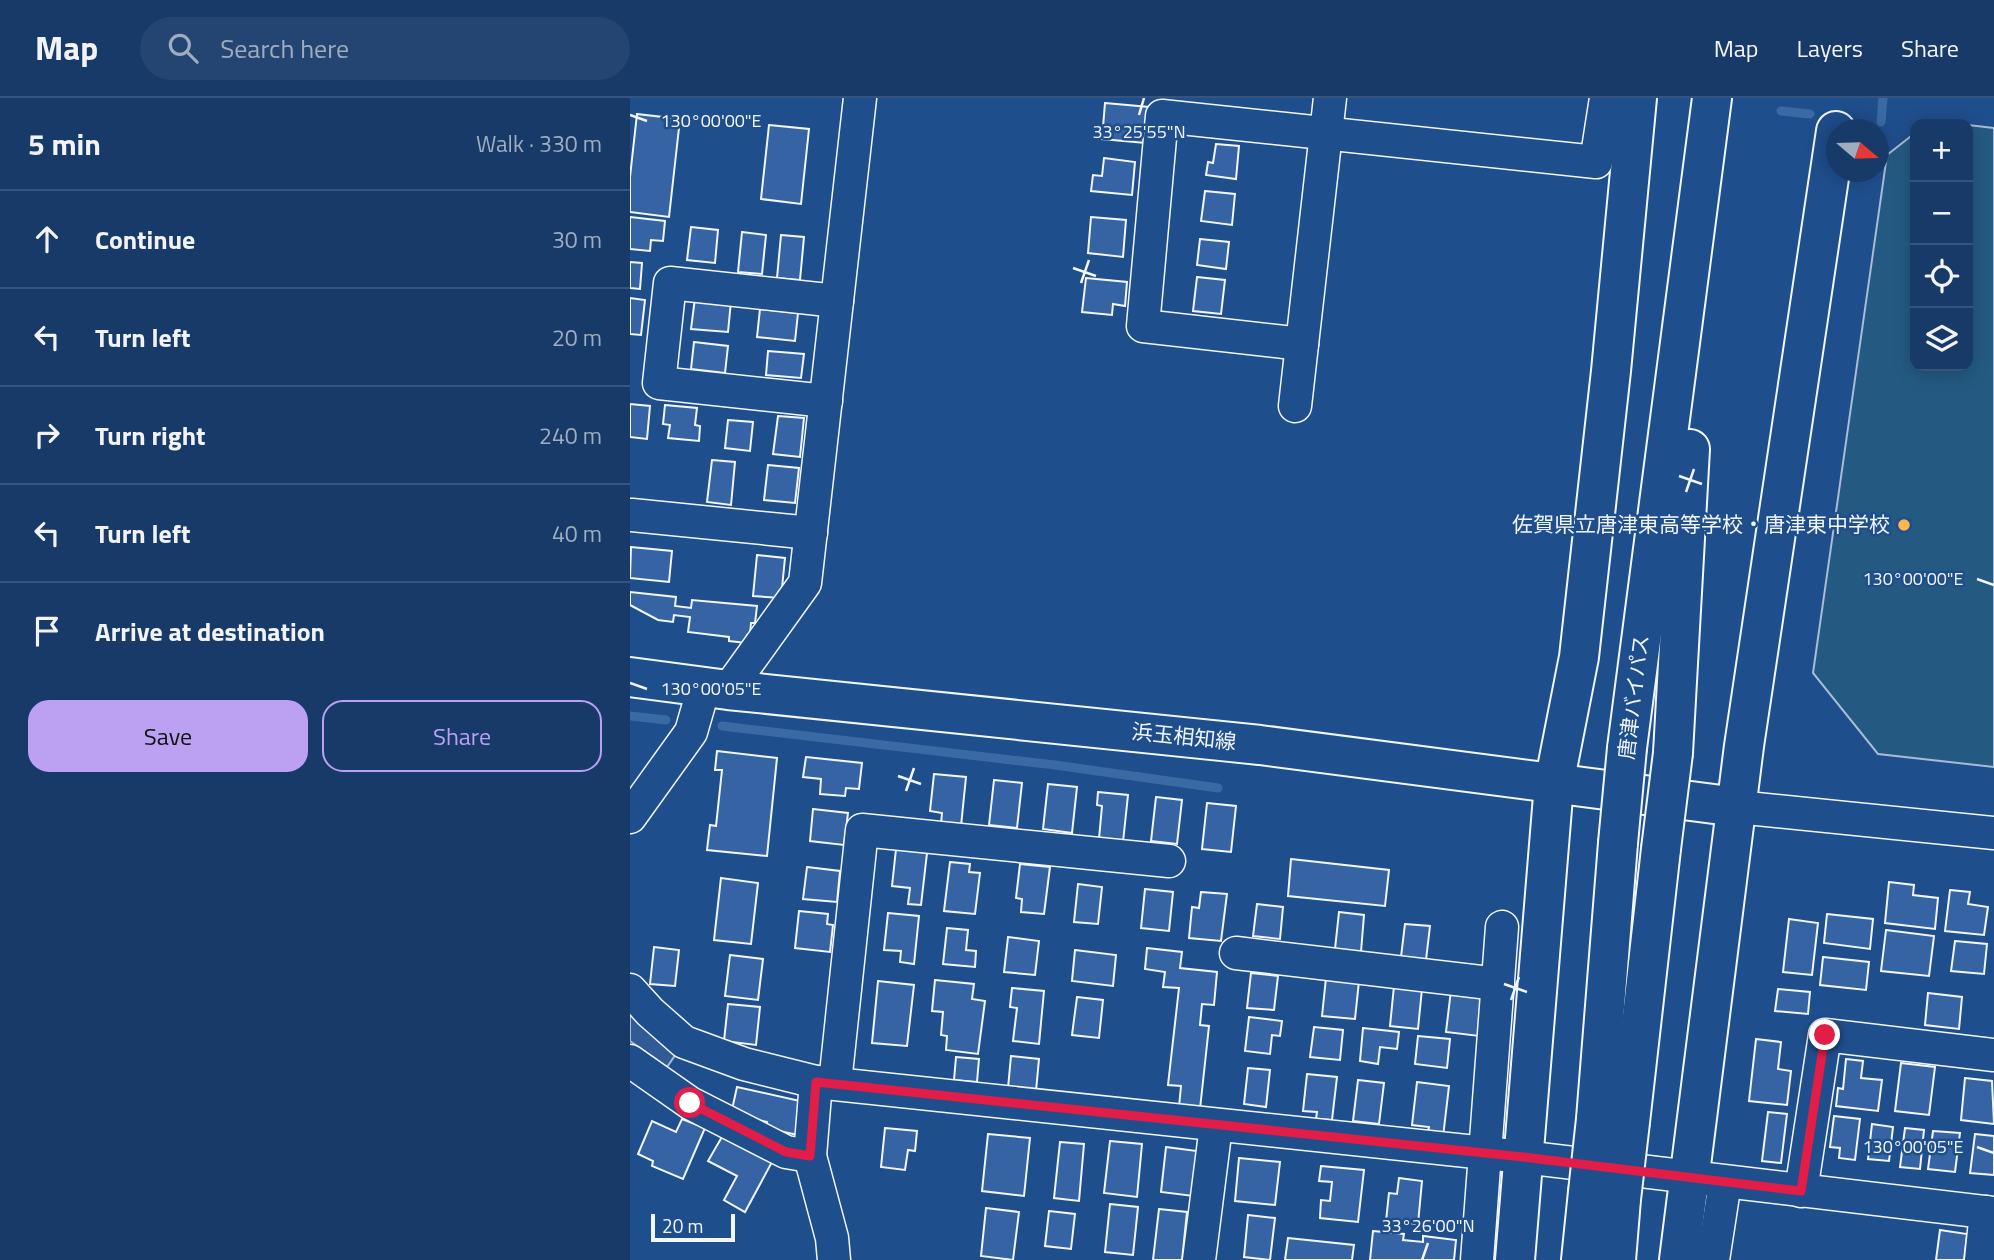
<!DOCTYPE html>
<html lang="en">
<head>
<meta charset="utf-8">
<style>
	body { margin:0; font-family:"Titillium Web","Noto Sans JP",sans-serif; background:#244571; color:#f1f3f6 }
	.controls { position:absolute; right:21px; top:21px; display:grid; overflow:hidden; border-radius:14px; box-shadow:0 4px 18px #0003 }
	.controls button { width:63px; height:63px; display:grid; place-items:center; padding:0; border:0; border-bottom:2px solid #36547d; background:#173a69; color:#f1f3f6; font:35px sans-serif }
	.compass { position:absolute; left:1196px; top:21px; width:63px; height:63px; border-radius:50%; background:#173a69; box-shadow:0 4px 18px #0003; rotate:109deg }
	.scale { position:absolute; left:21px; bottom:18px; width:84px; box-sizing:border-box; padding-left:7px; border:4px solid #f2f6ff; border-top:0; font-size:19px; line-height:24px; white-space:nowrap; color:#f2f6ff; -webkit-text-stroke:5px #1f4e8c; paint-order:stroke }
	.stop { position:absolute; width:21px; height:21px; margin:-16px; border:5px solid #e11d48; border-radius:50%; background:#fff }
	.stop.end { background:#e11d48; border-color:#fff; box-shadow:0 2px 7px #0008 }
	.list { margin:0; padding:0; list-style:none }
	h2 { display:flex; justify-content:space-between; align-items:center; height:91px; margin:0; padding:0 28px; font-size:30px }
	h2 small { font-size:23px; font-weight:400; color:#9eadc0 }
	.list li { display:grid; grid-template-columns:46px 1fr auto; gap:21px; align-items:center; box-sizing:border-box; height:98px; padding:0 28px; border-top:2px solid #36547d }
	.list b { display:block; font-size:26px; white-space:nowrap }
	.list em { font-size:23px; font-style:normal; color:#9eadc0 }
	.actions { display:flex; gap:14px; padding:21px 28px }
	.actions a { flex:1; padding:16px 0; border:2px solid #bca0f2; border-radius:21px; text-align:center; font-size:24px; color:#bca0f2 }
	.actions .main { background:#bca0f2; color:#111 }
	.icon { flex:none; width:38px; height:38px; fill:none; stroke:currentColor; stroke-width:2; stroke-linecap:round; stroke-linejoin:round }
	.map { position:relative; flex:none; width:1364px; height:1162px; overflow:hidden }
	header { display:flex; align-items:center; gap:42px; box-sizing:border-box; height:98px; padding:0 35px; background:#173a69; border-bottom:2px solid #36547d }
	header strong { font-size:33px }
	nav { display:flex; gap:38px; margin-inline-start:auto; font-size:24px }
	.search { width:490px; height:63px; background:#244571; display:flex; align-items:center; gap:18px; box-sizing:border-box; padding:0 24px; border-radius:38px; color:#9eadc0; font-size:26px }
	main { display:flex }
	aside { flex:1; background:#173a69 }
	.map>svg:first-child { display:block }
	.pitch { fill:#245a82; stroke:#a8bbd7; stroke-width:2 }
	.parking { fill:#305b95; stroke:#a8bbd7; stroke-width:2 }
	.lines { fill:none; stroke-linecap:round; stroke-linejoin:round }
	.stream { stroke:#3b69a3; stroke-width:9 }
	.building { fill:#3563a3; stroke:#f2f6ff; stroke-width:2 }
	.minor-casing { stroke:#f2f6ff; stroke-width:35 }
	.major-casing { stroke:#f2f6ff; stroke-width:42 }
	.highway-casing { stroke:#f2f6ff; stroke-width:42 }
	.minor { stroke:#1f4e8c; stroke-width:32 }
	.major { stroke:#1f4e8c; stroke-width:38 }
	.highway { stroke:#1f4e8c; stroke-width:38 }
	.highway-bridge-casing { stroke:#f2f6ff; stroke-width:42; stroke-linecap:butt }
	.highway-bridge { stroke:#1f4e8c; stroke-width:38 }
	.route { stroke:#e11d48; stroke-width:9 }
	.ticks { fill:none; stroke:#f2f6ff; stroke-width:2.5 }
	.poi-dot { fill:#ffb74d; stroke:#1f4e8c; stroke-width:2.5 }
	.labels { text-anchor:middle; stroke-width:5; stroke-linejoin:round; paint-order:stroke }
	.poi-label { font-size:21px; fill:#f2f6ff; stroke:#1f4e8c; text-anchor:end }
	.street-label { font-size:21px; fill:#f2f6ff; stroke:#1f4e8c }
	.ticks-label { font-size:18px; text-anchor:middle; fill:#f2f6ff; stroke:#1f4e8c; stroke-width:5; stroke-linejoin:round; paint-order:stroke }
</style>
</head>
<body>
<header>
<strong>Map</strong>
<div class="search"><svg class="icon" aria-label="search" viewBox="0 0 24 24"><circle cx="10" cy="10" r="6"/><path d="M15 15l6 6"/></svg>Search here</div>
<nav><a>Map</a><a>Layers</a><a>Share</a></nav>
</header>
<main>
<aside>
<h2>5 min<small>Walk · 330 m</small></h2>
<ul class="list">
<li><svg class="icon" aria-label="ahead" viewBox="0 0 24 24"><path d="M12 20V5M6 11l6-6 6 6"/></svg><div><b>Continue</b></div><em>30 m</em></li>
<li><svg class="icon" aria-label="left" viewBox="0 0 24 24"><path d="M17 20v-9H6M10 6l-5 5 5 5"/></svg><div><b>Turn left</b></div><em>20 m</em></li>
<li><svg class="icon" aria-label="right" viewBox="0 0 24 24"><path d="M7 20v-9h11M14 6l5 5-5 5"/></svg><div><b>Turn right</b></div><em>240 m</em></li>
<li><svg class="icon" aria-label="left" viewBox="0 0 24 24"><path d="M17 20v-9H6M10 6l-5 5 5 5"/></svg><div><b>Turn left</b></div><em>40 m</em></li>
<li><svg class="icon" aria-label="arrive" viewBox="0 0 24 24"><path d="M6 21V4h12l-3 4 3 4H6"/></svg><div><b>Arrive at destination</b></div></li>
</ul>
<div class="actions"><a class="main">Save</a><a>Share</a></div>
</aside>
<div class="map">
<svg width="1364" height="1162" viewBox="0 0 1364 1162">
	<rect width="100%" height="100%" fill="#1f4e8c"/>
	<path class="pitch" d="M1338 27 1364 30V669L1248 656 1183 575 1257 57 1285 35V268H1338Z"/>
	<path class="parking" d="M0 911 48 953 37 969 0 943Z"/>
	<g class="lines">
		<g class="stream">
			<path d="M1151 13 1180 16"/>
			<path d="M1251 24 1253 0"/>
			<path d="M0 618 36 622"/>
			<path d="M92 628 425 667 588 690"/>
		</g>
	</g>
	<g class="building">
		<path d="M475 5 519 9 515 45 472 41Z"/>
		<path d="M7 16 50 21 39 119 0 114V79Z"/>
		<path d="M139 27 179 31 171 106 131 101Z"/>
		<path d="M586 46 609 48 606 81 576 77 578 64 583 65Z"/>
		<path d="M474 60 505 64 502 97 461 93 463 77 472 78Z"/>
		<path d="M575 93 605 96 602 127 571 123Z"/>
		<path d="M0 119 35 123 33 143 21 142 20 153 0 151Z"/>
		<path d="M461 119 496 122 493 159 458 155Z"/>
		<path d="M61 129 88 132 85 165 57 162Z"/>
		<path d="M112 134 136 137 132 176 108 174Z"/>
		<path d="M151 137 174 139 170 182 147 180Z"/>
		<path d="M570 141 599 144 596 171 567 167Z"/>
		<path d="M0 164 12 165 10 191 0 190Z"/>
		<path d="M567 179 595 182 591 216 563 213Z"/>
		<path d="M456 180 497 184 495 208 483 206 482 217 452 214Z"/>
		<path d="M0 200 15 202 11 237 0 236Z"/>
		<path d="M65 200 101 203 98 234 61 231Z"/>
		<path d="M130 211 168 215 165 243 127 239Z"/>
		<path d="M64 244 98 248 95 275 61 271Z"/>
		<path d="M138 253 174 256 171 280 136 277Z"/>
		<path d="M0 306 20 308 17 341 0 339Z"/>
		<path d="M35 307 67 310 65 327 70 328 69 343 38 340 40 327 33 326Z"/>
		<path d="M148 318 174 320 170 359 143 356Z"/>
		<path d="M98 322 123 324 120 353 95 350Z"/>
		<path d="M82 362 105 364 101 407 77 404Z"/>
		<path d="M138 367 169 370 165 405 134 402Z"/>
		<path d="M1 449 42 453 39 484 0 480Z"/>
		<path d="M127 457 155 460 151 500 123 498Z"/>
		<path d="M0 494 46 499 45 508 61 510 62 502 127 508 125 525H121L120 537H117L116 545 99 543V539L58 534 60 519 44 517 43 524 28 522 0 507Z"/>
		<path d="M87 653 147 660 137 758 77 752 80 727 86 728 92 672H85Z"/>
		<path d="M176 659 232 665 229 691 216 690 215 698 190 696 191 681 173 679Z"/>
		<path d="M304 676 336 679 331 728 311 726 312 715 300 713Z"/>
		<path d="M364 682 392 685 387 730 359 727Z"/>
		<path d="M418 686 447 689 442 735 413 731Z"/>
		<path d="M468 694 498 697 493 744 469 741 472 708 467 707Z"/>
		<path d="M526 699 552 702 547 746 521 743Z"/>
		<path d="M577 705 606 708 601 754 572 751Z"/>
		<path d="M183 711 218 715 214 747 180 743Z"/>
		<path d="M266 751 297 755 291 807 278 806 280 790 262 788Z"/>
		<path d="M661 761 759 772 755 808 658 798Z"/>
		<path d="M320 764 340 766 339 774 350 775 345 816 314 813Z"/>
		<path d="M390 766 420 769 414 816 391 814 392 801 386 800Z"/>
		<path d="M177 769 210 773 207 804 173 801Z"/>
		<path d="M91 780 128 785 121 846 84 842Z"/>
		<path d="M1259 784 1284 787 1283 797 1308 800 1305 831 1255 825Z"/>
		<path d="M448 786 472 789 468 826 444 824Z"/>
		<path d="M515 791 543 794 539 833 511 830Z"/>
		<path d="M1320 792 1340 794 1338 806 1358 809 1354 837 1315 833Z"/>
		<path d="M571 794 597 796 591 843 559 840 562 809 569 810Z"/>
		<path d="M627 806 653 809 650 841 623 838Z"/>
		<path d="M169 813 198 816 197 826 203 827 200 854 165 850Z"/>
		<path d="M709 814 734 817 731 854 705 851Z"/>
		<path d="M258 815 289 818 284 866 270 864 271 853 254 852Z"/>
		<path d="M1197 816 1243 821 1240 851 1194 845Z"/>
		<path d="M1159 821 1188 825 1182 877 1153 874Z"/>
		<path d="M775 826 800 828 796 862 771 859Z"/>
		<path d="M317 830 338 832 336 852 346 853 345 869 313 866Z"/>
		<path d="M1256 832 1304 838 1299 878 1251 873Z"/>
		<path d="M378 839 409 843 405 877 374 874Z"/>
		<path d="M1325 843 1357 846 1354 876 1321 873Z"/>
		<path d="M24 849 49 852 45 888 20 886Z"/>
		<path d="M517 850 552 854 550 870 587 874 584 907 572 906 570 927 579 928 570 1011 549 1009 551 988 538 987 549 890 533 889 535 874 515 871Z"/>
		<path d="M445 852 486 857 483 888 442 883Z"/>
		<path d="M100 857 133 861 128 902 95 898Z"/>
		<path d="M1193 859 1239 864 1236 892 1190 887Z"/>
		<path d="M621 875 648 878 644 912 617 910Z"/>
		<path d="M696 880 729 883 725 921 692 918Z"/>
		<path d="M305 882 344 886 342 901 355 903 348 956 316 952 317 938 311 937 313 914 302 913Z"/>
		<path d="M248 883 284 887 277 948 242 945Z"/>
		<path d="M764 888 792 891 788 931 760 928Z"/>
		<path d="M382 890 414 893 409 946 383 943 387 910 380 909Z"/>
		<path d="M1148 891 1180 894 1178 916 1145 913Z"/>
		<path d="M821 892 854 896 849 938 816 934Z"/>
		<path d="M1298 895 1332 899 1329 931 1295 927Z"/>
		<path d="M447 899 473 902 469 940 442 937Z"/>
		<path d="M98 906 130 909 126 947 94 943Z"/>
		<path d="M619 919 652 923 650 938 642 937 640 956 615 953Z"/>
		<path d="M684 929 713 932 710 962 680 959Z"/>
		<path d="M733 930 769 934 767 951 750 949 748 966 730 963Z"/>
		<path d="M788 938 820 941 817 970 785 966Z"/>
		<path d="M1126 941 1151 944 1148 971 1161 973 1157 1007 1119 1003Z"/>
		<path d="M381 958 409 961 406 993 378 990Z"/>
		<path d="M326 959 349 961 347 984 324 982Z"/>
		<path d="M1216 961 1233 963 1231 980 1252 982 1248 1013 1206 1008 1208 990 1213 991Z"/>
		<path d="M1271 965 1305 969 1299 1017 1265 1013Z"/>
		<path d="M618 970 640 972 636 1009 614 1006Z"/>
		<path d="M677 976 707 979 702 1022 686 1021 687 1014 673 1013Z"/>
		<path d="M1335 980 1362 983 1364 1026 1331 1022Z"/>
		<path d="M728 982 754 985 749 1026 723 1023Z"/>
		<path d="M787 984 819 988 813 1039 797 1037 799 1029 782 1027Z"/>
		<path d="M107 989 170 1003 167 1020 172 1021 168 1037 135 1030 137 1024 101 1016Z"/>
		<path d="M1138 1014 1157 1016 1151 1065 1132 1063Z"/>
		<path d="M1204 1018 1230 1021 1225 1062 1209 1060 1210 1050 1200 1049Z"/>
		<path d="M52 1021 75 1030 53 1081 22 1068 23 1063 8 1056 22 1023 46 1034Z"/>
		<path d="M1242 1026 1263 1029 1259 1063 1238 1061Z"/>
		<path d="M255 1030 287 1033 285 1053 278 1052 275 1072 251 1069Z"/>
		<path d="M1275 1030 1294 1032 1290 1071 1270 1069Z"/>
		<path d="M1303 1033 1330 1035 1325 1074 1298 1071Z"/>
		<path d="M358 1036 400 1040 394 1098 352 1093Z"/>
		<path d="M1345 1036 1364 1038V1077L1340 1075Z"/>
		<path d="M93 1037 142 1064 115 1114 94 1102 107 1078 78 1063Z"/>
		<path d="M480 1043 512 1046 507 1099 474 1095Z"/>
		<path d="M430 1044 454 1046 449 1103 424 1100Z"/>
		<path d="M536 1049 567 1053 563 1098 531 1094Z"/>
		<path d="M609 1060 650 1064 645 1107 605 1103Z"/>
		<path d="M691 1068 734 1072 728 1124 690 1120 691 1102 700 1103 702 1084 689 1083Z"/>
		<path d="M769 1080 792 1083 788 1126 756 1123 759 1095 767 1096Z"/>
		<path d="M480 1106 508 1109 503 1157 475 1154Z"/>
		<path d="M356 1110 389 1114 383 1162 351 1158Z"/>
		<path d="M529 1111 557 1114 552 1162H523Z"/>
		<path d="M419 1113 445 1116 441 1151 415 1148Z"/>
		<path d="M618 1117 645 1120 640 1162 614 1159Z"/>
		<path d="M1310 1132 1337 1136 1334 1162H1306Z"/>
		<path d="M743 1133 774 1136 773 1142 793 1144V1138L826 1142 824 1162H740Z"/>
		<path d="M658 1140 724 1147 722 1162H655Z"/>
	</g>
	<g class="lines">
		<g class="minor-casing">
			<g id="minor">
				<path d="M672 246 513 228 532 18 966 64 976 0"/>
				<path d="M196 303 29 285 40 185 207 203"/>
				<path d="M665 308 700 0"/>
				<path d="M2 417 181 435"/>
				<path d="M98 592 175 485 230 0"/>
				<path d="M1107 709 1364 735"/>
				<path d="M0 719 61 634 74 589"/>
				<path d="M606 855 868 886"/>
				<path d="M0 892 20 914 54 944 114 966 186 984 893 1059 1364 1115"/>
				<path d="M0 963 60 1005 156 1054 180 1058"/>
				<path d="M186 984 180 1058 202 1140 204 1162"/>
				<path d="M205 985 232 732 539 763"/>
				<path d="M1171 1093 1195 937 1364 957"/>
				<path d="M569 1162 586 1028"/>
				<path d="M847 1162 872 829"/>
				<path d="M1083 1162 1095 1084"/>
				<path d="M1351 1162 1356 1114"/>
			</g>
		</g>
		<g class="major-casing">
			<path id="major" d="M0 579 98 592 630 647 1107 709"/>
		</g>
		<g class="highway-casing">
			<g id="highway">
				<path d="M997 650 1082 0"/>
				<path d="M1043 655 1060 351"/>
				<path d="M966 1021 988 745"/>
				<path d="M1000 1024 1031 751"/>
				<path d="M885 1162 924 686 949 559 981 273 1007 0"/>
				<path d="M951 1162 958 1094"/>
				<path d="M986 1162 991 1101"/>
				<path d="M1049 1162 1114 648 1206 33"/>
			</g>
		</g>
		<use href="#minor" class="minor"/>
		<use href="#major" class="major"/>
		<use href="#highway" class="highway"/>
		<g class="highway-bridge-casing">
			<g id="highway-bridge">
				<path d="M988 745 997 650"/>
				<path d="M1031 751 1043 655"/>
				<path d="M958 1094 966 1021"/>
				<path d="M991 1101 1000 1024"/>
			</g>
		</g>
		<use href="#highway-bridge" class="highway-bridge"/>
	</g>
	<g class="lines">
		<path class="route" d="M60 1005 156 1054 180 1058 186 984 893 1059 1171 1093 1195 937"/>
	</g>
	<path class="ticks" d="M0 17 17 23M509 17 514 0M443 170 466 178M451 185 459 162M1049 378 1072 386M1056 394 1064 371M1347 481 1364 487M0 585 17 591M268 678 291 686M276 693 284 670M874 886 897 894M881 902 889 879M1347 1049 1364 1055M792 1162 798 1145"/>
	<circle class="poi-dot" cx="1274" cy="427" r="7"/>
	<g class="labels">
		<g class="poi-label">
			<text x="1260" y="434">佐賀県立唐津東高等学校・唐津東中学校</text>
		</g>
		<g class="street-label">
			<text transform="translate(1004 599) rotate(-83)" y="7">唐津バイパス</text>
			<text transform="translate(554 639) rotate(6)" y="7">浜玉相知線</text>
		</g>
	</g>
	<g class="ticks-label">
		<text x="81" y="29">130°00'00"E</text>
		<text x="509" y="40">33°25'55"N</text>
		<text x="1283" y="487">130°00'00"E</text>
		<text x="81" y="597">130°00'05"E</text>
		<text x="1283" y="1055">130°00'05"E</text>
		<text x="798" y="1134">33°26'00"N</text>
	</g>
</svg>
<div class="controls">
<button>+</button>
<button>−</button>
<button><svg class="icon" aria-label="locate" viewBox="0 0 24 24"><circle cx="12" cy="12" r="6"/><path d="M12 2v4M12 18v4M2 12h4M18 12h4"/></svg></button>
<button><svg class="icon" aria-label="layers" viewBox="0 0 24 24"><path d="M12 4l9 5-9 5-9-5zM3 14l9 5 9-5"/></svg></button>
</div>
<svg class="compass" viewBox="-18 -18 36 36"><path d="M0-13l5 13h-10z" fill="#e53935"/><path d="M0 13l5-13h-10z" fill="#9eadc0"/></svg>
<div class="scale">20 m</div>
<div class="stop" style="left:60px;top:1005px"></div>
<div class="stop end" style="left:1195px;top:937px"></div>
</div>
</main>
</body>
</html>
